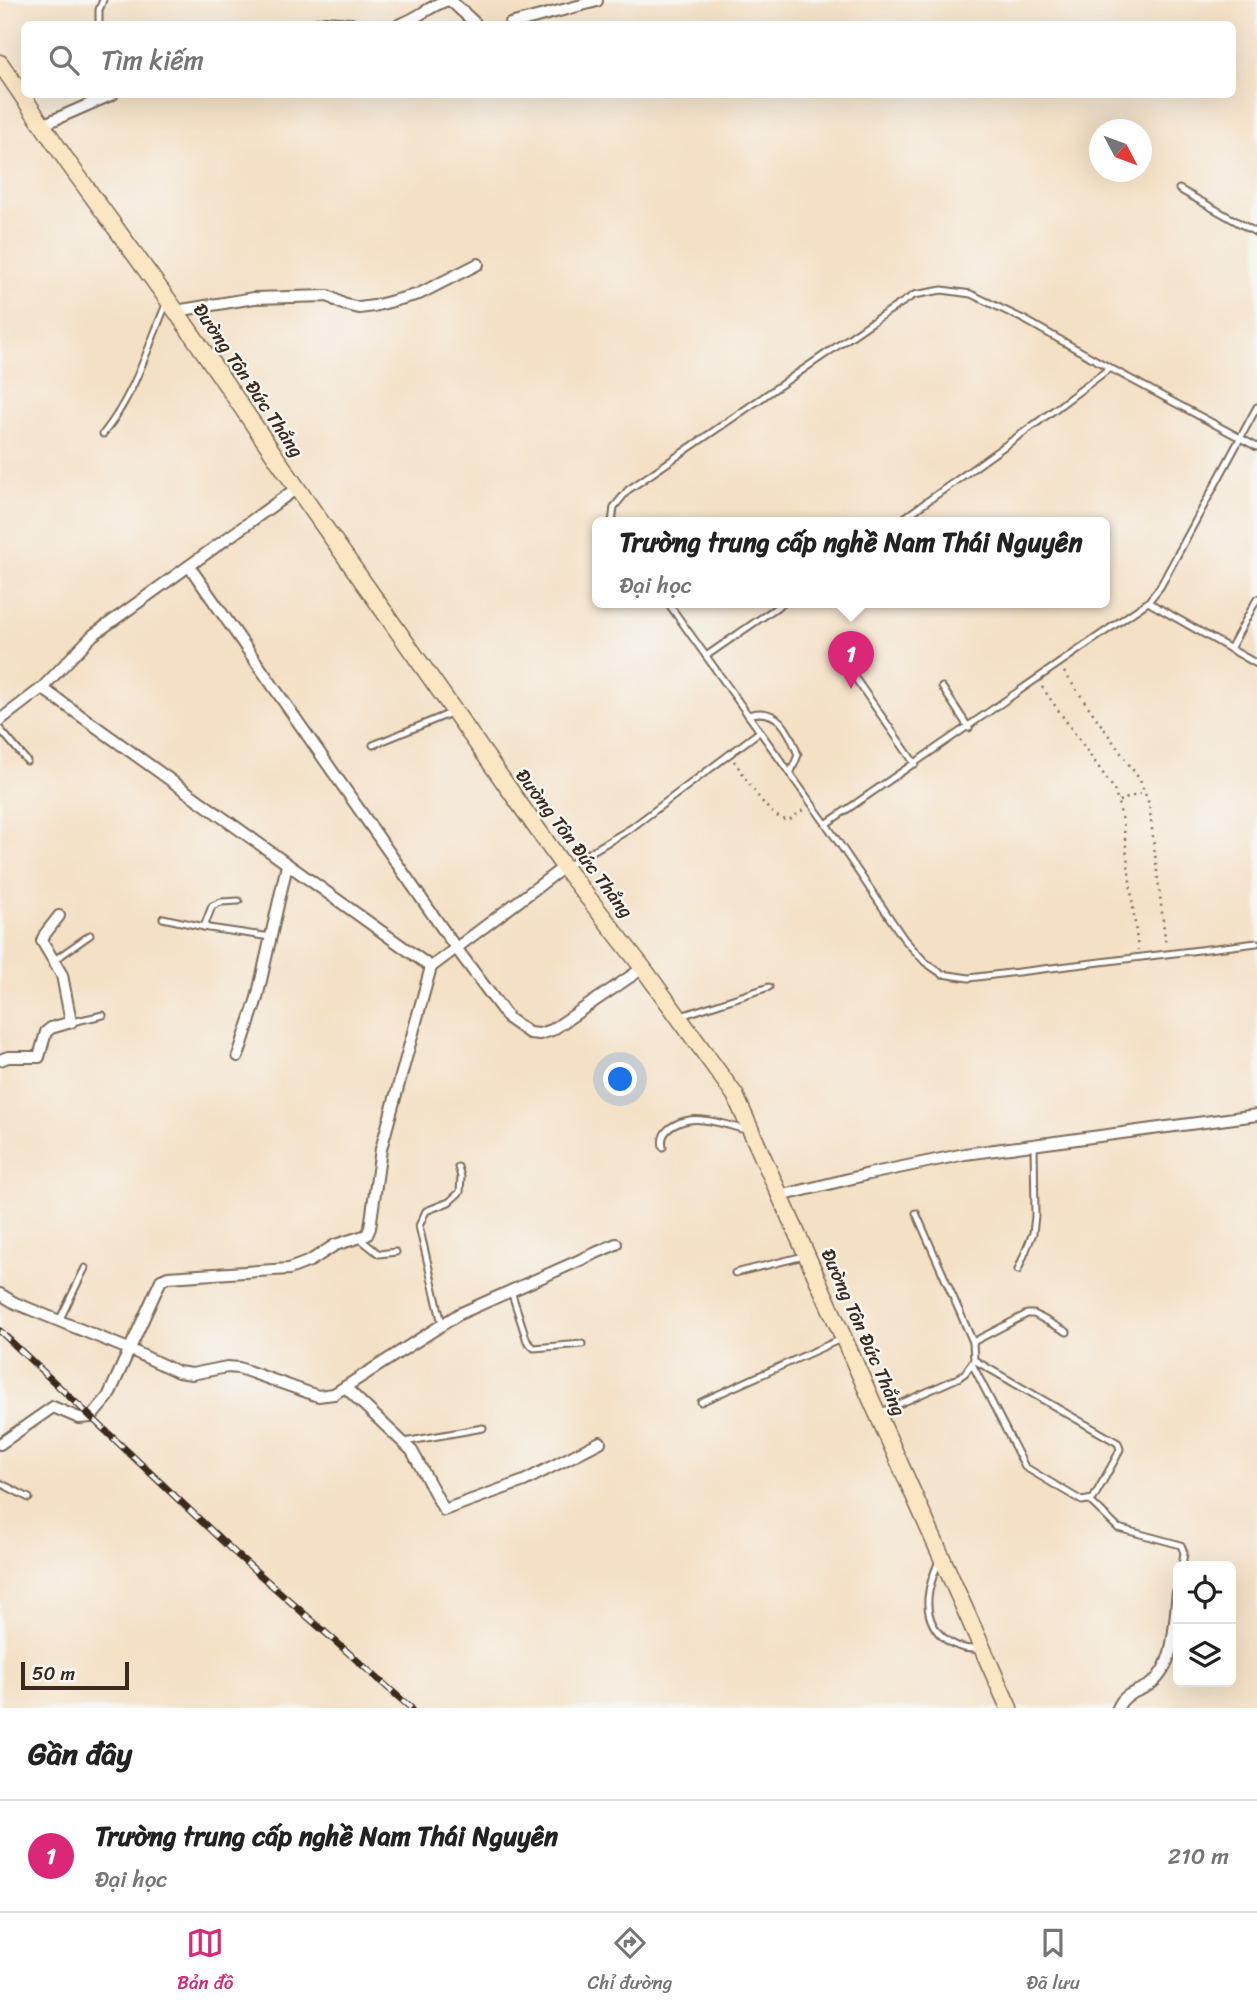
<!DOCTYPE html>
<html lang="vi">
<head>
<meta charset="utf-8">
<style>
	body { margin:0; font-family:Sriracha,sans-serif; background:#f2f2f2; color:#222 }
	.controls { position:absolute; right:21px; bottom:21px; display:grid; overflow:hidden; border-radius:10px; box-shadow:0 7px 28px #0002 }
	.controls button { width:63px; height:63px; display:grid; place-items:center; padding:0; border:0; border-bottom:2px solid #e0e0e0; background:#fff; color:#222; font:35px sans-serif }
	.compass { position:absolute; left:1089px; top:119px; width:63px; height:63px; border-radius:50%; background:#fff; box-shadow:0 7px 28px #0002; rotate:131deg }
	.scale { position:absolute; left:21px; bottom:18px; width:108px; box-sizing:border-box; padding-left:7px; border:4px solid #3b2a1e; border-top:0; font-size:19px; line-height:24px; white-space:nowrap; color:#3b2a1e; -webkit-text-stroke:5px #f6f6f2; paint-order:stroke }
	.you { position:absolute; left:621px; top:1080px; width:24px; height:24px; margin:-18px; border:5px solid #fff; border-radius:50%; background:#1a73e8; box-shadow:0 0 0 10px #1a73e833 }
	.badge { display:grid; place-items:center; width:46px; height:46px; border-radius:50%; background:#db2777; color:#fff; font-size:23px; font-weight:700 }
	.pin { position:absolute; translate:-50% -58px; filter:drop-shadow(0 2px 4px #0008) }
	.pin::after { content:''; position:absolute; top:37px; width:24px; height:21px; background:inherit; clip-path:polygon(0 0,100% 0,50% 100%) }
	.popup { position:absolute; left:592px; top:517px; width:518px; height:91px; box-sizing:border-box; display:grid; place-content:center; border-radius:10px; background:#fff; filter:drop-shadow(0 2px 5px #0005); font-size:23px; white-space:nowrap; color:#767676 }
	.popup b { font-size:26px; color:#222 }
	.popup::after { content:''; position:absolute; left:50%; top:100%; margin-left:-14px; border:14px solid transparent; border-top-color:#fff }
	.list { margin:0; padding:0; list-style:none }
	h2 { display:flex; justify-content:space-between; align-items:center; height:91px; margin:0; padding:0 28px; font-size:30px }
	h2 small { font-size:23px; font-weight:400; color:#767676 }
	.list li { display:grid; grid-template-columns:46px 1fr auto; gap:21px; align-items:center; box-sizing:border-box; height:112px; padding:0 28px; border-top:2px solid #e0e0e0 }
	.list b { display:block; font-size:26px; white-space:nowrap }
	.list p { margin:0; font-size:23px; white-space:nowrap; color:#767676 }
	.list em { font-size:23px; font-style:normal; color:#767676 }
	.icon { flex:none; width:38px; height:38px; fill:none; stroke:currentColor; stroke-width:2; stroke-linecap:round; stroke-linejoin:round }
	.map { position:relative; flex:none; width:1257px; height:1708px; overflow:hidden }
	.search { position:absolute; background:#fff; box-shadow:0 7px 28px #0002; left:21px; right:21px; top:21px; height:77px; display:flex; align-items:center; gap:18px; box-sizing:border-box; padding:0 24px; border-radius:10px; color:#767676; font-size:26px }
	.sheet { height:203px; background:#fff }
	nav { display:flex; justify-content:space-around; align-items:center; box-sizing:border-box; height:98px; border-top:2px solid #e0e0e0; background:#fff; font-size:19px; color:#767676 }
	nav a { display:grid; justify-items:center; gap:4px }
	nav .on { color:#db2777 }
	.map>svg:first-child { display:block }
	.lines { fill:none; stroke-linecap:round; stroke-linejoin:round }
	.lane-casing { stroke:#7c6a58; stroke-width:9 }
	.street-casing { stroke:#7c6a58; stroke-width:14 }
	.secondary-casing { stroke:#7c6a58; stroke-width:19 }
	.path { stroke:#7c6a58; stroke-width:2.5; stroke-dasharray:2 5; stroke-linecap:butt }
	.lane { stroke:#fff; stroke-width:5 }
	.street { stroke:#fff; stroke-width:10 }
	.secondary { stroke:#fbe6c4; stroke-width:16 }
	.rail-casing { stroke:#3b2a1e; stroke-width:7 }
	.rail { stroke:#f6f6f2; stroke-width:4.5; stroke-dasharray:13; stroke-linecap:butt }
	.labels { text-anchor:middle; stroke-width:5; stroke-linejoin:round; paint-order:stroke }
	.street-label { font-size:19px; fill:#3b2a1e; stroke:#f6f6f2 }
</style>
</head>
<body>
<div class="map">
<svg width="1257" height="1708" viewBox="0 0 1257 1708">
	<rect width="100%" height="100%" fill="#f6f6f2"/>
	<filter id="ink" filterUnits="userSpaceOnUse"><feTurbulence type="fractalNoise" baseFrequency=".0143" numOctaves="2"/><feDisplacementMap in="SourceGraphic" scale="14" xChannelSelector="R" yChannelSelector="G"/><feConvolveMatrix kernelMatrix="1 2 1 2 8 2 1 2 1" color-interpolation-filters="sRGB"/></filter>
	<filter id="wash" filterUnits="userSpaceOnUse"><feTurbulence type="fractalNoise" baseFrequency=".00686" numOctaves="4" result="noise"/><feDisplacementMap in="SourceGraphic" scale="28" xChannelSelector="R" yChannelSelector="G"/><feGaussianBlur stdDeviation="1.57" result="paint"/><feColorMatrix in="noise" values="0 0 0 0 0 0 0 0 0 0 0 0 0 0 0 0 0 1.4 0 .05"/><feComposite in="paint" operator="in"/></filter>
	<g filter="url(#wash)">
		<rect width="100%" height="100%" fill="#f4e0c5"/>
	</g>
	<g filter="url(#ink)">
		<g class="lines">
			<g class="lane-casing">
				<g id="lane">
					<path d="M99 24V10L103 0"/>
					<path d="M1179 189 1257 233"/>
					<path d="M103 434C134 396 148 347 167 302"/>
					<path d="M612 523 614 507 628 490 878 318 914 295 942 290 971 294 1025 320 1110 368"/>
					<path d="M897 523 1038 422 1110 368 1257 447"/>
					<path d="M1148 602 1257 664"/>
					<path d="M668 603 706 656"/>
					<path d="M783 603 706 656 826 824 904 939 925 962 942 974 969 978 1257 943"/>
					<path d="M1230 649 1257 599"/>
					<path d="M846 665 915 764"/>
					<path d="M942 687 969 728"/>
					<path d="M748 715C778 706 789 730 798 755L790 774"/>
					<path d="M0 729 27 761"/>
					<path d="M373 745 451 713"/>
					<path d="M826 824 1148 602 1160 587 1257 407"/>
					<path d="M567 866 630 829 759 732"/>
					<path d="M163 918 209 928 271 937"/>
					<path d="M204 927 212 906 221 902 239 901"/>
					<path d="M53 961 90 935"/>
					<path d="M681 1016 769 987"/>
					<path d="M72 1022 103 1015"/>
					<path d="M663 1147C658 1126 686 1118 703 1120 718 1121 734 1127 749 1131"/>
					<path d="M359 1238 379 1254 396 1252"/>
					<path d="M1018 1270 1033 1233 1035 1216 1034 1145"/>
					<path d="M735 1273 804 1256"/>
					<path d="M511 1291 527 1341 534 1348 582 1344"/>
					<path d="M59 1321 85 1268"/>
					<path d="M442 1324 419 1226 426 1211 449 1202 460 1192 461 1177 458 1167"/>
					<path d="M973 1342 1027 1314H1034L1067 1332"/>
					<path d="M972 1364 1025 1467 1082 1501 1093 1499 1117 1456 1120 1449 1118 1443 974 1360"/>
					<path d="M701 1402 841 1339"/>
					<path d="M879 1413 958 1378 965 1373 974 1360 973 1342 916 1213"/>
					<path d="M404 1442 483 1428"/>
					<path d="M0 1483 29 1498"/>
					<path d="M1089 1500 1118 1528 1181 1545 1184 1553 1182 1566"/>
					<path d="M939 1561C934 1573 929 1585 928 1598 926 1630 950 1651 980 1649"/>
				</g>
			</g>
			<g class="street-casing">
				<g id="street">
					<path d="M450 0 476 24"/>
					<path d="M316 24 325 22 351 24"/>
					<path d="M400 24C418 19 430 5 449 0"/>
					<path d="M510 24 597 1"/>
					<path d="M42 125 113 94"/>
					<path d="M176 311 254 298 328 296 343 304 359 308 374 306 419 294 478 264"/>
					<path d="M189 566 456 948 509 1019 529 1033 539 1034 552 1030 643 968"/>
					<path d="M42 688 431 967"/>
					<path d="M0 720 42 688 93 635 297 488"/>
					<path d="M238 1056 257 998 287 865"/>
					<path d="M0 1060 8 1057H39L46 1032 51 1028 71 1022 62 975 42 941 45 934 59 916"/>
					<path d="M780 1196 869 1174 965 1154 1257 1115"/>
					<path d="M0 1294 15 1303 131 1350 178 1372 192 1374 227 1367 239 1368 318 1396 334 1394 459 1314 616 1244"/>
					<path d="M345 1387 412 1451 444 1510 524 1481 600 1442"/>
					<path d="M0 1444 53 1407 79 1418 91 1417 108 1397 161 1280 168 1277 289 1269 310 1261 335 1245 367 1235 370 1228 381 1149 431 967 564 867"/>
					<path d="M1118 1708C1125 1691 1139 1693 1152 1683 1176 1664 1174 1621 1178 1593"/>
				</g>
			</g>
			<g class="secondary-casing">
				<path id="secondary" d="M0 63 69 164 176 311 297 488 564 867 643 968 735 1095 1009 1708"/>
			</g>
			<g class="path">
				<path d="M1064 672 1140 780 1149 804 1166 946"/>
				<path d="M1042 687 1114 789 1123 821 1138 950"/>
				<path d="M734 761C745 776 770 822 789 820L803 810"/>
				<path d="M1119 801 1145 792"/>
			</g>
			<use href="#lane" class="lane"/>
			<use href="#street" class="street"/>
			<use href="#secondary" class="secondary"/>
			<g class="rail-casing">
				<path id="rail" d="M0 1331 233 1551 411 1708"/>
			</g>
			<use href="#rail" class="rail"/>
		</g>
	</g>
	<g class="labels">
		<g class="street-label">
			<text transform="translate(249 380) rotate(56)" y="7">Đường Tôn Đức Thắng</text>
			<text transform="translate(575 843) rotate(53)" y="7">Đường Tôn Đức Thắng</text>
			<text transform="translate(864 1332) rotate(66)" y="7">Đường Tôn Đức Thắng</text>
		</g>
	</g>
</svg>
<div class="controls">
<button><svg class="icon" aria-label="locate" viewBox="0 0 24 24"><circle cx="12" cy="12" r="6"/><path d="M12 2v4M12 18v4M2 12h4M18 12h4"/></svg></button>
<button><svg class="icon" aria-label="layers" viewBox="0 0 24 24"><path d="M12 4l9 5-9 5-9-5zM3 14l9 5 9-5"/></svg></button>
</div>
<svg class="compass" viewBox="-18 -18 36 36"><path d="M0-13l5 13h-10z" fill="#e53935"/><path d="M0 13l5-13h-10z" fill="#767676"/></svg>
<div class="scale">50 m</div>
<div class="you"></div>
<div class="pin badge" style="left:851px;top:689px">1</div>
<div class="popup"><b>Trường trung cấp nghề Nam Thái Nguyên</b>Đại học</div>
<div class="search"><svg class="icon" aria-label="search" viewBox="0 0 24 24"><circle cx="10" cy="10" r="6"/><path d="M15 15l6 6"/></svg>Tìm kiếm</div>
</div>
<section class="sheet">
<h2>Gần đây<small></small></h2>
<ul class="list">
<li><span class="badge">1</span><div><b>Trường trung cấp nghề Nam Thái Nguyên</b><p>Đại học</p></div><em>210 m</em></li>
</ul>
</section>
<nav>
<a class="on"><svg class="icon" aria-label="map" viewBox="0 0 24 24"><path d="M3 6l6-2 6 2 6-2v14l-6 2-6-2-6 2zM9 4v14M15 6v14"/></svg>Bản đồ</a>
<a><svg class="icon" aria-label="directions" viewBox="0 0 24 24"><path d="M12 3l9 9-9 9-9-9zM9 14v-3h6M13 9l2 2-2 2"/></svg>Chỉ đường</a>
<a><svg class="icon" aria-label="saved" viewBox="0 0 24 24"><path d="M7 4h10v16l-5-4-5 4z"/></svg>Đã lưu</a>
</nav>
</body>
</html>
